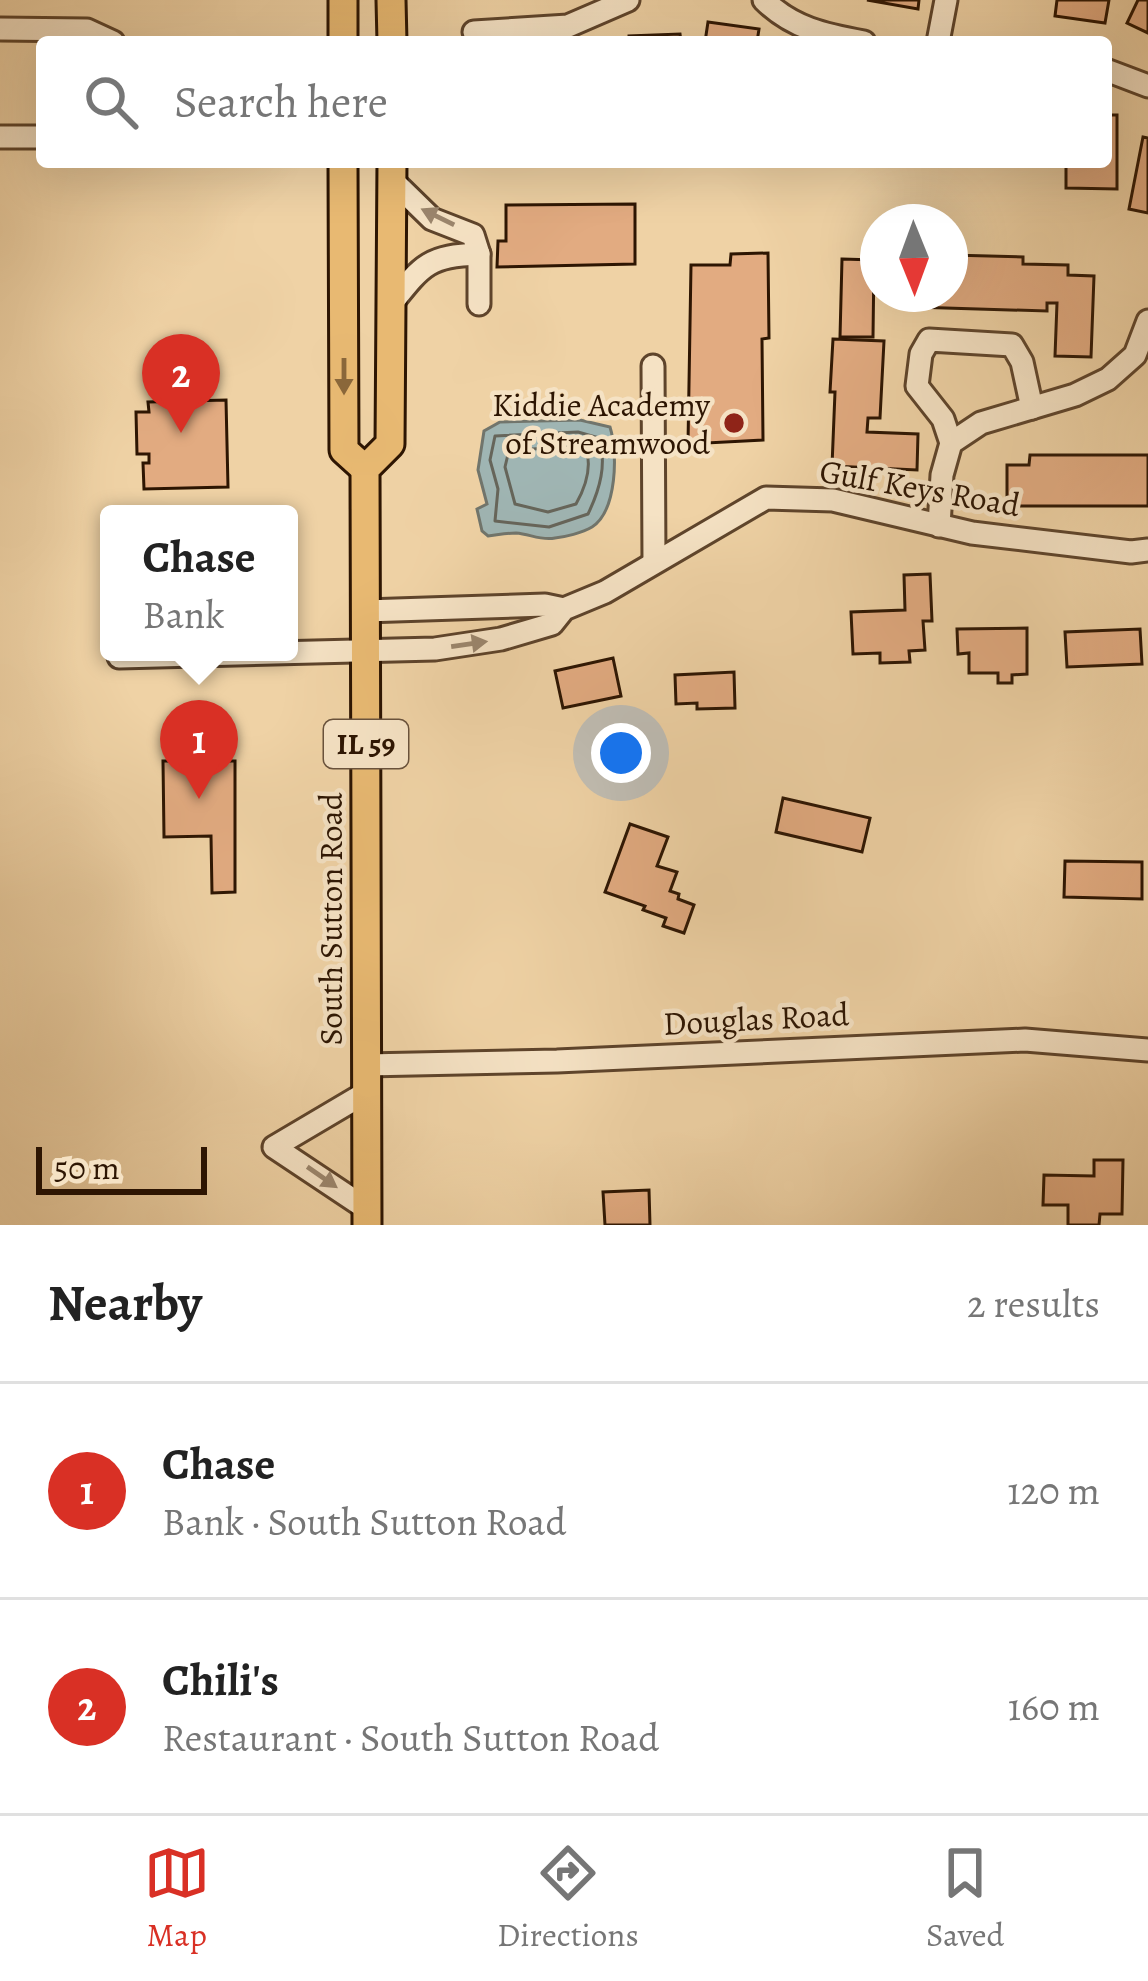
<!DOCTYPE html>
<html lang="en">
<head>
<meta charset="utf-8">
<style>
	body { margin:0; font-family:Alegreya,serif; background:#f6f6f6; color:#222 }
	.compass { position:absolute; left:860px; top:204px; width:108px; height:108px; border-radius:50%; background:#fff; box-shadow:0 12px 48px #0002; rotate:179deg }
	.scale { position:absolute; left:36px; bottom:30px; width:171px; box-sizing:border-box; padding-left:12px; border:6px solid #2d1502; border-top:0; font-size:33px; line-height:42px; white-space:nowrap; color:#2d1502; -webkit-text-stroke:9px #f5e2c4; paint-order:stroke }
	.you { position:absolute; left:621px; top:753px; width:42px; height:42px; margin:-30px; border:9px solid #fff; border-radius:50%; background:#1a73e8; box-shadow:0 0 0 18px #1a73e833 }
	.badge { display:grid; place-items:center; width:78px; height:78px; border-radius:50%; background:#d93025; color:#fff; font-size:39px; font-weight:700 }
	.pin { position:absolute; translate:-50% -99px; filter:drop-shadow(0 3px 6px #0008) }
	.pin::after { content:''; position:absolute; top:63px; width:42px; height:36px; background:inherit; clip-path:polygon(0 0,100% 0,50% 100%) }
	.popup { position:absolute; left:100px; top:505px; width:198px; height:156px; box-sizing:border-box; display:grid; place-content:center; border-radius:12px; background:#fff; filter:drop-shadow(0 3px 9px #0005); font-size:39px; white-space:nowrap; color:#767676 }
	.popup b { font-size:45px; color:#222 }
	.popup::after { content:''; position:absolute; left:50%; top:100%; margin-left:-24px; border:24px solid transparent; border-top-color:#fff }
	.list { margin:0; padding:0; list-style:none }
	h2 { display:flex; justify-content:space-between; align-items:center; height:156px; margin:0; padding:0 48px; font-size:51px }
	h2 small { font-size:39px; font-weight:400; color:#767676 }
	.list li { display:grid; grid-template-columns:78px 1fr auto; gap:36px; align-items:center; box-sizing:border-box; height:216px; padding:0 48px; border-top:3px solid #e0e0e0 }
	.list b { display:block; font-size:45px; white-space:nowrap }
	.list p { margin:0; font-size:39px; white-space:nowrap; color:#767676 }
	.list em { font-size:39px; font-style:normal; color:#767676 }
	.icon { flex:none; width:66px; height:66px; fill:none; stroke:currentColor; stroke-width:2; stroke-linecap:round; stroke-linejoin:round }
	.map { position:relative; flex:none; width:1148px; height:1225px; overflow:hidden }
	.search { position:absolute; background:#fff; box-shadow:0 12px 48px #0002; left:36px; right:36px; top:36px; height:132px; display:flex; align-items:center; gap:30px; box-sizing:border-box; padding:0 42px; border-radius:12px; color:#767676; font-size:45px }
	.sheet { height:588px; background:#fff }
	nav { display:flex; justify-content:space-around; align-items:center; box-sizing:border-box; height:168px; border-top:3px solid #e0e0e0; background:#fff; font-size:33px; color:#767676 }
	nav a { display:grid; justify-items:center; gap:6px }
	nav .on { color:#d93025 }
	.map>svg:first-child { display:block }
	.water { fill:#9fb5b3; stroke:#71756c; stroke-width:3 }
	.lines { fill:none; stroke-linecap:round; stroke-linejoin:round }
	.shore { stroke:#66655a; stroke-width:3 }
	.building { fill:#e2ab81; stroke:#2d1502; stroke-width:3 }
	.minor-casing { stroke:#5e442b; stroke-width:27 }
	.major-casing { stroke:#2d1502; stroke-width:33 }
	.minor { stroke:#f5e2c4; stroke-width:21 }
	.major { stroke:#e8b972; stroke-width:27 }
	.oneway { fill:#9b866d }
	.oneway2 { fill:#8a673a }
	.poi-dot { fill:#8f2418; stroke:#f5e2c4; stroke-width:4.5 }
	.labels { text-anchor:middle; stroke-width:9; stroke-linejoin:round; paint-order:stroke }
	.shield { fill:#f5e2c4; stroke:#69523c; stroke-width:3 }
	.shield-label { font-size:30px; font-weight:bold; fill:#2d1502 }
	.poi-label { font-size:33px; fill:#2d1502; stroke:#f5e2c4; text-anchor:end }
	.street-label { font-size:33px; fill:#2d1502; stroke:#f5e2c4 }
</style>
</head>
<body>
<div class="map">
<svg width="1148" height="1225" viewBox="0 0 1148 1225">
	<rect width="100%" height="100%" fill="#efd2a5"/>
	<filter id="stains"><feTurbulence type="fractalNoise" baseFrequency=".00167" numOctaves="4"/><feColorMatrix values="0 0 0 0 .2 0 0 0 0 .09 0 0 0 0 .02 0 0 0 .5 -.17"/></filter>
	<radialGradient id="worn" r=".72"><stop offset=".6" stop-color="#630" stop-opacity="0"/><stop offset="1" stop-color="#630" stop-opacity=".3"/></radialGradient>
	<path class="water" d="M580 420 610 427C618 453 617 511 592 527 582 533 565 537 555 538 541 541 530 534 516 533 507 533 497 535 488 536L482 531 477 509 487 504 478 470 484 431 500 422Z"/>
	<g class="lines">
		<g class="shore">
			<path d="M578 432 599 438C607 464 600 489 588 514L549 527 495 521 498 489 490 460 495 436Z"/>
			<path d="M577 447 586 449C592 467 585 488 576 504L548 512 515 504 505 467 509 450Z"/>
		</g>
	</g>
	<g class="building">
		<path d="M867 0H919L918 9Z"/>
		<path d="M1057 0H1109L1105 23 1055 16Z"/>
		<path d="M1138 0H1148V33L1127 23Z"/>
		<path d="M708 22 759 29 757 42H705Z"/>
		<path d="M680 34 681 42H629V36Z"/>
		<path d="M1106 115H1117V189L1066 188V162H1106Z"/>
		<path d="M1143 137 1148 138V213L1129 209Z"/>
		<path d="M635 204V264L497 267 498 241H506V205Z"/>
		<path d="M768 253 769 338 762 339 763 440 688 444 691 265H730L731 254Z"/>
		<path d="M950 255 1023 257V264L1068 265V275L1094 276 1091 357 1055 356 1057 303H1047V311L914 307V294H950Z"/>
		<path d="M842 259 874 260 873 337H840Z"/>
		<path d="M833 339 884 341 880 418H868L867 432 918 434 917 470 832 466 835 392H830Z"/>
		<path d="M226 400 228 487 144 489 143 463H149V454H137L136 412H149L148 402Z"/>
		<path d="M1030 455H1148V506H1007V465H1029Z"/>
		<path d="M930 574 932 621H923L925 650 909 651 910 662 880 663V653L853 654 851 612 905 610 904 575Z"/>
		<path d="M1027 628V674L1012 675V683H998V673H969V653L958 654 957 629Z"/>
		<path d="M1140 629 1142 664 1067 667 1065 632Z"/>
		<path d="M613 658 621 696 563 708 555 671Z"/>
		<path d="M734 672 735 708 697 709V703L676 704 675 675Z"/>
		<path d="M163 761H235V892L212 893 211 836 164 837Z"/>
		<path d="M783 798 870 818 862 852 776 832Z"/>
		<path d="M630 824 668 837 657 866 677 872 670 891 679 894 678 899 694 905 684 933 663 926 666 918 643 910 645 906 605 892Z"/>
		<path d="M1065 861 1142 862V899L1064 897Z"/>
		<path d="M1094 1160H1123L1122 1214H1100L1099 1225H1068V1205H1043L1044 1175 1094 1176Z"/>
		<path d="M649 1190 650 1225H605L603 1192Z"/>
	</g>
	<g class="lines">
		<g class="minor-casing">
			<g id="minor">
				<path d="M764 0C792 28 825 35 864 42"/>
				<path d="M0 29 87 30 113 42"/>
				<path d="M474 32 568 26 628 0"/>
				<path d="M938 42 946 0"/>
				<path d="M1106 70 1148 86"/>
				<path d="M0 137H42"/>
				<path d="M392 180 432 219 473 235 479 254V304"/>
				<path d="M392 303C423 264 429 256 479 254"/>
				<path d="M653 366 654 562"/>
				<path d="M951 443 943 419 917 386 921 354 929 340 1012 345 1022 362 1032 408"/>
				<path d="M939 526 942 475 951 443 981 423 1075 395 1108 379 1135 355 1148 321"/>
				<path d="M365 611 545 605 564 609"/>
				<path d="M119 657 435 649 501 639 552 624 564 609 605 592 766 498 833 500 972 533 1131 552 1148 550"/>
				<path d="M366 1065 557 1061 1025 1040 1148 1050"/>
				<path d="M367 1092 274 1147 367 1209"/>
			</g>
		</g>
		<g class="major-casing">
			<g id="major">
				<path d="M343 0V42"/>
				<path d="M391 0 392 42"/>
				<path d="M343 162 344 450 365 469"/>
				<path d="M367 1225 365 469 390 444 392 162"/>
			</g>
		</g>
		<use href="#minor" class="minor"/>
		<use href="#major" class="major"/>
	</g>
	<defs><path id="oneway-solid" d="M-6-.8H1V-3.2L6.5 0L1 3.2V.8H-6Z" transform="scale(3)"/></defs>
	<g class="oneway">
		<use href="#oneway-solid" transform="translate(438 217) rotate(-154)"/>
		<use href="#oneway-solid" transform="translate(469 644) rotate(-8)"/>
		<use href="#oneway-solid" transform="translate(322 1177) rotate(35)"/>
	</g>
	<use class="oneway2" href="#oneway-solid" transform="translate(344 376) rotate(90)"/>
	<circle class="poi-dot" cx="734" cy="423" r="12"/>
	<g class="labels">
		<rect class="shield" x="324" y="720" width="84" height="48" rx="9"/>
		<g class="shield-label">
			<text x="366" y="754">IL 59</text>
		</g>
		<g class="poi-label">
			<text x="710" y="416">Kiddie Academy<tspan x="710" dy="38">of Streamwood</tspan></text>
		</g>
		<g class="street-label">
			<text transform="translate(920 487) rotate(10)" y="12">Gulf Keys Road</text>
			<text transform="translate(330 919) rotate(-90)" y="12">South Sutton Road</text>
			<text transform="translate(756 1018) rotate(-3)" y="12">Douglas Road</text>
		</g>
	</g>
	<rect width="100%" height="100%" filter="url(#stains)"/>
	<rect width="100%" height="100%" fill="url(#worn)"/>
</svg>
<svg class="compass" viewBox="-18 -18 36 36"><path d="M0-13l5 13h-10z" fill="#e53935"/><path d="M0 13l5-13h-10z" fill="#767676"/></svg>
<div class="scale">50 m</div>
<div class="you"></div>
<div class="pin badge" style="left:199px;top:799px">1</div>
<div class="popup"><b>Chase</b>Bank</div>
<div class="pin badge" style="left:181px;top:433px">2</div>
<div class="search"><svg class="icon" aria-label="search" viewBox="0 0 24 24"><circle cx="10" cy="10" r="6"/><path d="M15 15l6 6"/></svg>Search here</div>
</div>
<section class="sheet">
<h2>Nearby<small>2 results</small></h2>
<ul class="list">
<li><span class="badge">1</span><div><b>Chase</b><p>Bank · South Sutton Road</p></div><em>120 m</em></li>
<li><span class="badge">2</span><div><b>Chili's</b><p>Restaurant · South Sutton Road</p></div><em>160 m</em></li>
</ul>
</section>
<nav>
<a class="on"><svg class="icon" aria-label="map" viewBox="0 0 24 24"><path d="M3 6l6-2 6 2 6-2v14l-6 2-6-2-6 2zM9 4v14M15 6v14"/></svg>Map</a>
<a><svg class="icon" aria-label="directions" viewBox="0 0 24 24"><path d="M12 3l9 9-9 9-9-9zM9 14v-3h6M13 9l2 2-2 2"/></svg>Directions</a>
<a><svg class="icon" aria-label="saved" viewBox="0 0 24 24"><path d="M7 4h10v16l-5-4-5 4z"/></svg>Saved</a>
</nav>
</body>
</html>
